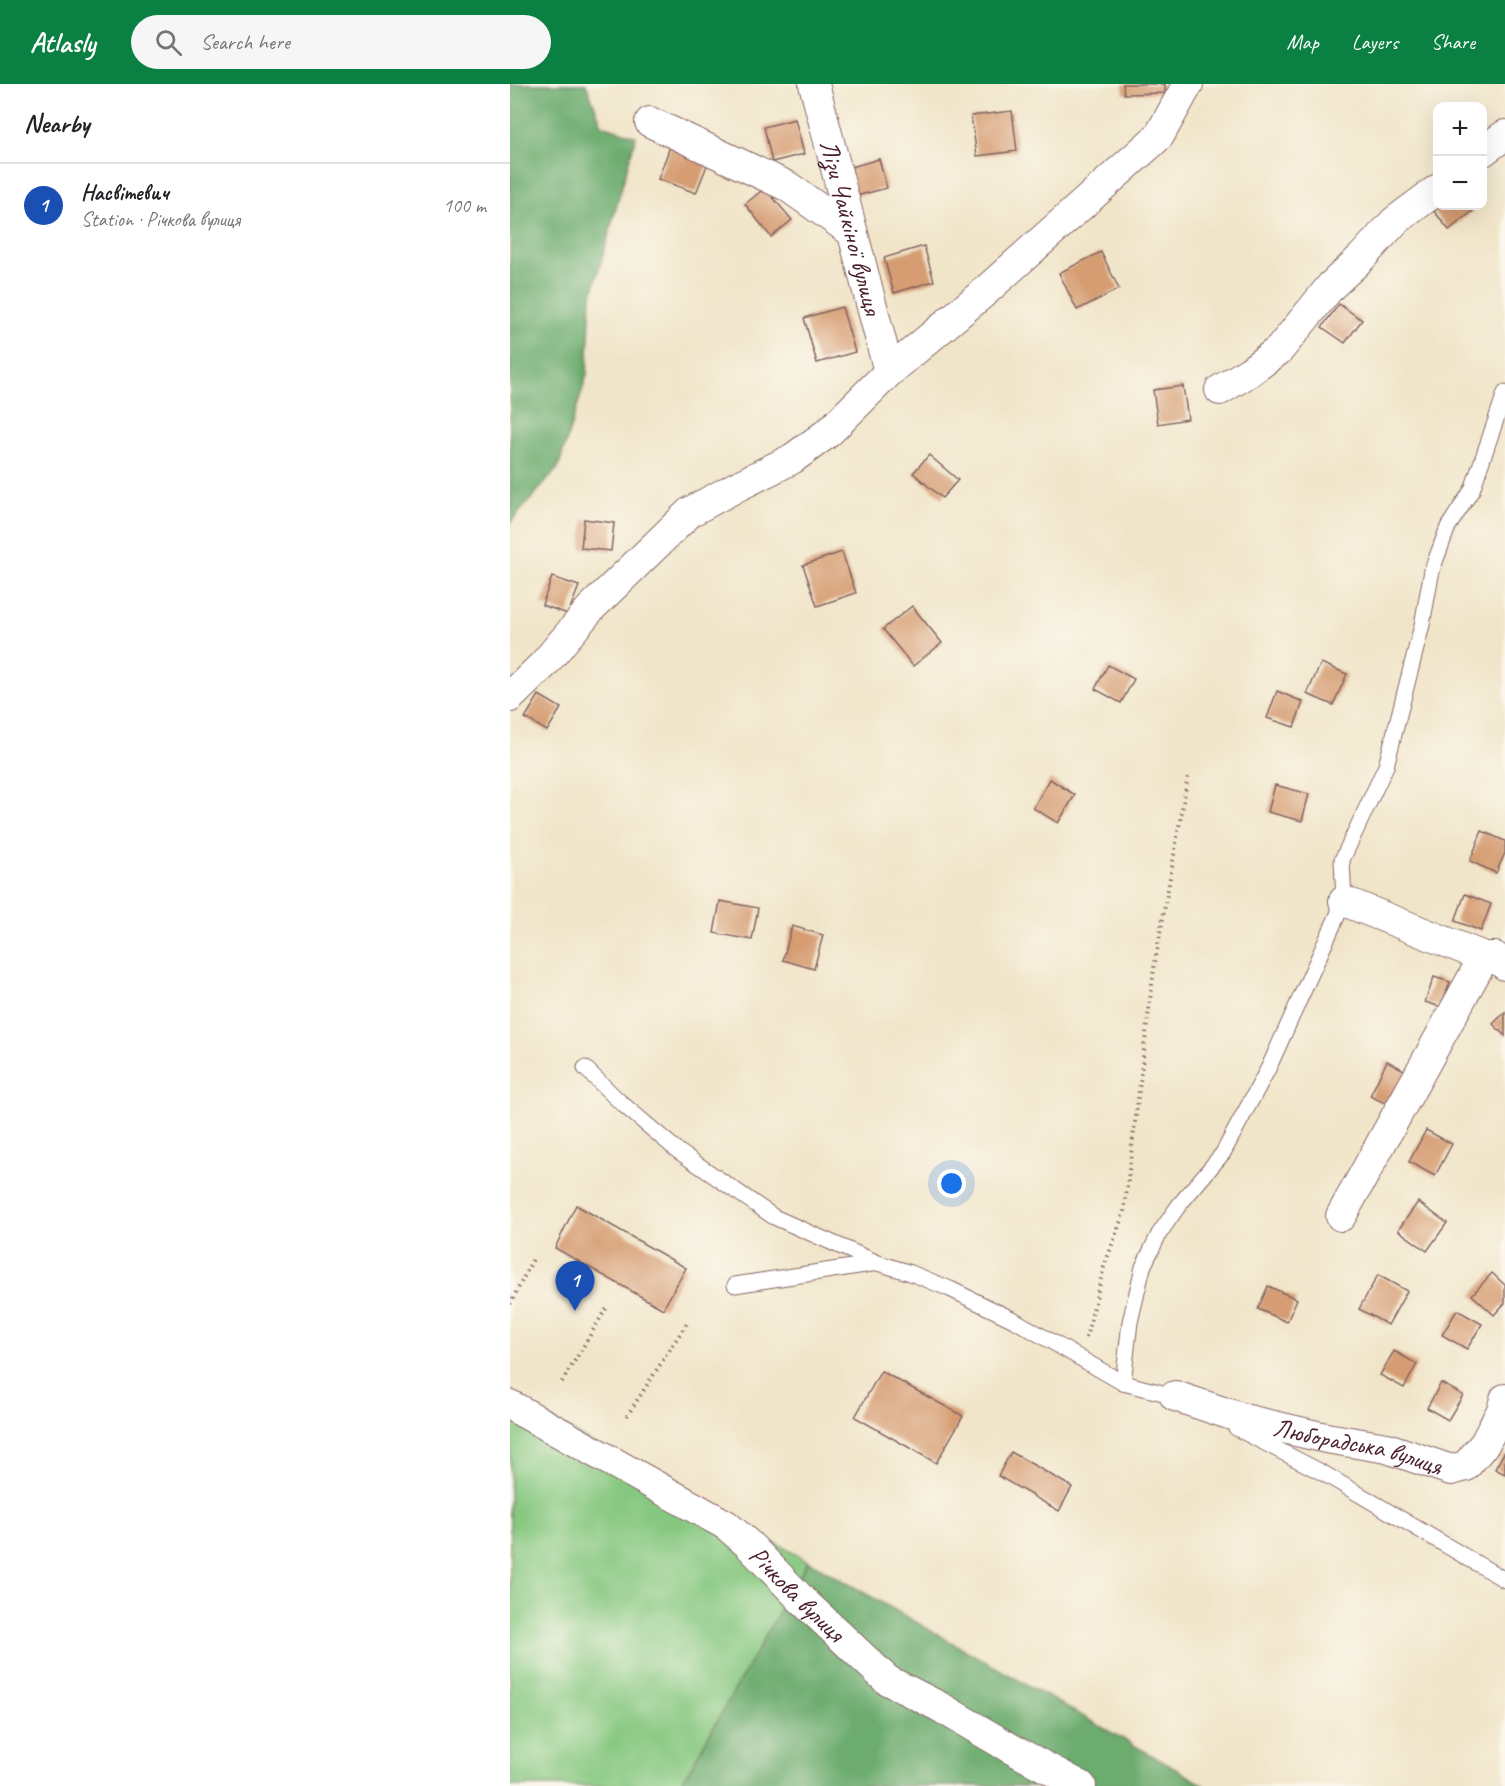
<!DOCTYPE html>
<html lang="en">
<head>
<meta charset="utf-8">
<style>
	body { margin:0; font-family:Caveat,sans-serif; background:#f6f6f6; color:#202124 }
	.controls { position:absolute; right:18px; top:18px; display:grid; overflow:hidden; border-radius:12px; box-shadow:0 6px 24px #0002 }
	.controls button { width:54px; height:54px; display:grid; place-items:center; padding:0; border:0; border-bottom:2px solid #e0e0e0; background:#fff; color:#202124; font:30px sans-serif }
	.you { position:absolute; left:442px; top:1100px; width:21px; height:21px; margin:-15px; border:4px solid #fff; border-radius:50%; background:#1a73e8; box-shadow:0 0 0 9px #1a73e833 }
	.badge { display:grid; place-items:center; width:39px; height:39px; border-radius:50%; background:#0b8043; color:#fff; font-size:20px; font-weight:700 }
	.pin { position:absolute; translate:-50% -50px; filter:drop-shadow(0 2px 3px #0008) }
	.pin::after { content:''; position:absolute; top:32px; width:21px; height:18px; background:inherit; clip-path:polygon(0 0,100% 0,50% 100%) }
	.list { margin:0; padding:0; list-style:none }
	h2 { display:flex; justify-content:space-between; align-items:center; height:78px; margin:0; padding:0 24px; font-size:26px }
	h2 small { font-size:20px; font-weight:400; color:#757577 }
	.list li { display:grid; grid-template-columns:39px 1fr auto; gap:18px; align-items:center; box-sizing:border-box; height:84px; padding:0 24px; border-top:2px solid #e0e0e0 }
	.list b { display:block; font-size:22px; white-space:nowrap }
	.list p { margin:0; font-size:20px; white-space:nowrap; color:#757577 }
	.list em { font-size:20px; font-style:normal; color:#757577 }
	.icon { flex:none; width:33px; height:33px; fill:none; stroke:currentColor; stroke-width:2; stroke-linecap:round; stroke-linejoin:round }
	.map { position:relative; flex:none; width:995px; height:1702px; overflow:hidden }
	header { display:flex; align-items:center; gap:36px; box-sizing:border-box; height:84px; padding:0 30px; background:#0b8043; color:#fff }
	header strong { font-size:28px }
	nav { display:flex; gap:33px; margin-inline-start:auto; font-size:21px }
	.search { width:420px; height:54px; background:#f6f6f6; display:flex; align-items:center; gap:15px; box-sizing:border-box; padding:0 21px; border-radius:33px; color:#757577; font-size:22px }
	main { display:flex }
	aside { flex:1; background:#fff }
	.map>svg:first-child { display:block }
	.green { fill:#86c880; stroke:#687456; stroke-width:1.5 }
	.forest { fill:#6cac6e; stroke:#5b664c; stroke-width:1.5 }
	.building { fill:#d69c72 }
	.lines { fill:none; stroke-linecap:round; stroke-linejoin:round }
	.lane-casing { stroke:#846462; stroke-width:17 }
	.street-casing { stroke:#846462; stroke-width:32 }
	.path { stroke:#846462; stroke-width:4; stroke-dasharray:1.5 4.5; stroke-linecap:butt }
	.lane { stroke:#fff; stroke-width:15 }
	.street { stroke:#fff; stroke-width:30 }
	.labels { text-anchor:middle; stroke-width:5; stroke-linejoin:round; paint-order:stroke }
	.street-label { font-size:26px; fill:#4a1f2b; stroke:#fbf7ec }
</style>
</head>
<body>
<header>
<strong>Atlasly</strong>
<div class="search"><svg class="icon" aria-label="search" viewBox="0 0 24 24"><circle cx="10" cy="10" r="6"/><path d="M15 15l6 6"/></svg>Search here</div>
<nav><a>Map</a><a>Layers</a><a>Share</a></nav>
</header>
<main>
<aside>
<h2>Nearby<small></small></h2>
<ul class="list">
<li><span class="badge" style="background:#1a4fb4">1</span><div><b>Насвітевич</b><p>Station · Річкова вулиця</p></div><em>100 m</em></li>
</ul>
</aside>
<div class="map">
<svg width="995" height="1702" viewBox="0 0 995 1702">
	<rect width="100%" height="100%" fill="#fbf7ec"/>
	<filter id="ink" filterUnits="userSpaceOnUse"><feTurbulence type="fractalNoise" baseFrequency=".0167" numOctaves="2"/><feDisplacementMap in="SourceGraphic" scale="12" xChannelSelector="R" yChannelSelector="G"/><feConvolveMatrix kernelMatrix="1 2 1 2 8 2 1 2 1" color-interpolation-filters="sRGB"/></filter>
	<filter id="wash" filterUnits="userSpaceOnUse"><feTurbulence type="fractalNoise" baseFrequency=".008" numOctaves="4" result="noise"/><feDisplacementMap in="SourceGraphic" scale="24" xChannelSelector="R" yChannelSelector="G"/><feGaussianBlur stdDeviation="1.35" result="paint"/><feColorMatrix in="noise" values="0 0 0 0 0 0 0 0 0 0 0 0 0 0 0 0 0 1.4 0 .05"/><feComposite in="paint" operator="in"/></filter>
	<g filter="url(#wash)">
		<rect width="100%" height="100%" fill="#f1e5c9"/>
		<path class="green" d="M0 1313 298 1477 170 1702H0Z"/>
		<g class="forest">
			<path d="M0 0H76L92 41 126 52 81 214 77 291 48 384 0 439Z"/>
			<path d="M298 1477 696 1702H170Z"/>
		</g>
		<g id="blocks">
			<g class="building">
				<path d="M613 0H655V9L614 10Z"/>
				<path d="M502 27 507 67 467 72 461 32Z"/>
				<path d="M285 35 294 70 262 78 254 43Z"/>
				<path d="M161 60 200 74 186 109 148 95Z"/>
				<path d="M369 75 377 104 346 112 338 84Z"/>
				<path d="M255 104 282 136 261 153 235 120Z"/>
				<path d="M928 122H958L963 127 939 146 921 123Z"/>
				<path d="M414 162 424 197 384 209 374 174Z"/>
				<path d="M591 168 609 205 567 226 549 189Z"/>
				<path d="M829 220 852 236 835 259 812 243Z"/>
				<path d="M332 223 345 268 307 279 294 234Z"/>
				<path d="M673 302 678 335 648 340 643 306Z"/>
				<path d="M419 371 448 396 432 414 403 389Z"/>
				<path d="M74 435 104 439 101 467 71 464Z"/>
				<path d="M332 468 346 509 307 522 293 481Z"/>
				<path d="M42 493 69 502 58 530 32 521Z"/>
				<path d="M402 522 432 559 403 582 373 545Z"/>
				<path d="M811 579 837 590 823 621 797 610Z"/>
				<path d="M598 581 624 595 611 619 585 605Z"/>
				<path d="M767 607 793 618 784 643 757 634Z"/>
				<path d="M29 611 51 624 37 647 15 634Z"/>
				<path d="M540 695 565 711 548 739 523 724Z"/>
				<path d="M765 701 799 710 792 737 758 728Z"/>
				<path d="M972 747 995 757V769L986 789 960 777Z"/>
				<path d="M955 810 981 820 971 847 945 837Z"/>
				<path d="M210 817 248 824 242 856 204 849Z"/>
				<path d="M282 842 313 851 304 885 273 876Z"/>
				<path d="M924 893 940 898 931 923 915 918Z"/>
				<path d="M995 928V952L983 940Z"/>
				<path d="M877 977 898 988 881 1022 860 1012Z"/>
				<path d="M916 1046 942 1060 925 1092 899 1078Z"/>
				<path d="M908 1118 937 1139 917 1167 888 1146Z"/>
				<path d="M66 1121 176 1184 153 1225 45 1164Z"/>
				<path d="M982 1189 995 1201V1219L984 1231 962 1211Z"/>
				<path d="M868 1191 897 1207 878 1241 849 1225Z"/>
				<path d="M758 1202 787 1215 777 1238 748 1225Z"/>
				<path d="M947 1226 972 1240 957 1265 932 1251Z"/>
				<path d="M884 1267 907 1280 894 1304 870 1291Z"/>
				<path d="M371 1287 453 1332 426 1379 345 1333Z"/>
				<path d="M931 1299 953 1311 938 1336 917 1324Z"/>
				<path d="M995 1367V1390L985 1385Z"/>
				<path d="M501 1368 562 1403 549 1427 488 1392Z"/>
			</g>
		</g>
	</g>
	<g filter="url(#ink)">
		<use href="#blocks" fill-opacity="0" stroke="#846462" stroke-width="1.5"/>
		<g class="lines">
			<g class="lane-casing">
				<g id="lane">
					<path d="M75 984 109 1017 168 1067 264 1133 368 1179"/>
					<path d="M225 1201 368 1179 401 1189 440 1205 506 1237 613 1299 665 1312 670 1314"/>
					<path d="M613 1299 620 1238 633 1183 649 1150 669 1121 713 1069 759 983 834 817 832 776 876 682 912 541 922 486 938 443 962 406 995 309"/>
					<path d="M726 1344 813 1389 995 1496"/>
				</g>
			</g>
			<g class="street-casing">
				<g id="street">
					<path id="s1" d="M304 0 379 288"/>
					<path d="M140 38 277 102 342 148"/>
					<path d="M972 68 995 51"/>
					<path d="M710 306 739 288 769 266 821 202 851 174 885 137 928 105"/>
					<path d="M0 613 34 580 81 524 180 428 228 402 282 375 319 348 379 288 472 210 649 52 678 0"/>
					<path d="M834 817 974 873H985L995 881"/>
					<path d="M831 1132 974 873"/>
					<path id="s2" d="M665 1312 734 1335 816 1354 877 1364 941 1386 956 1382 975 1359 992 1326 995 1315"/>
					<path id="s3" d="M0 1321 216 1441 238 1460 293 1517 377 1596 430 1623 500 1664 571 1702"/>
				</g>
			</g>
			<g class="path">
				<path d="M0 1220 23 1175"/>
				<path d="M576 1254 594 1183 614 1128 644 884 678 692"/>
				<path d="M52 1298 97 1223"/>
				<path d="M117 1332 177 1239"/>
			</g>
			<use href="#lane" class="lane"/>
			<use href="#street" class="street"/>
		</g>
	</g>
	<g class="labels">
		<g class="street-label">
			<text dy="9" stroke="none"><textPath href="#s1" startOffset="148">Лізи Чайкіної вулиця</textPath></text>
			<text dy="9" stroke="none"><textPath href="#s2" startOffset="190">Люборадська вулиця</textPath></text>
			<text dy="9" stroke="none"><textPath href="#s3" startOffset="346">Річкова вулиця</textPath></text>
		</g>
	</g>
</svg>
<div class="controls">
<button>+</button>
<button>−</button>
</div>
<div class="you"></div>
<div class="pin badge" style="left:65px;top:1227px;background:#1a4fb4">1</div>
</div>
</main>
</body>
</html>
